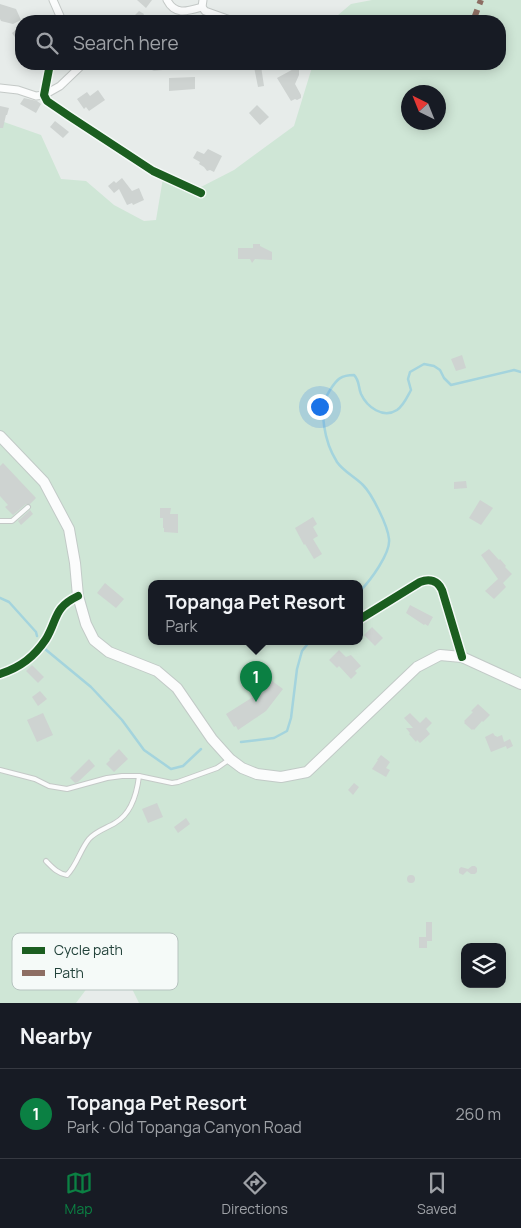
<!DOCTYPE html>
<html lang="en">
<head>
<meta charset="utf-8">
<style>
	body { margin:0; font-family:Manrope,sans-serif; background:#20242c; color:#f1f3f6 }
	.controls { position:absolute; right:15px; bottom:15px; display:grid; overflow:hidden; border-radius:10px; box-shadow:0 2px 12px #0003 }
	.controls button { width:45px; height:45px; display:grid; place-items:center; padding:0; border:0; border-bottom:1px solid #363941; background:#171b24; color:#f1f3f6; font:25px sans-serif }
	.compass { position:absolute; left:401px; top:85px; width:45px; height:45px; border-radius:50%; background:#171b24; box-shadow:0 2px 12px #0003; rotate:317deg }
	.you { position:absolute; left:319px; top:406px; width:18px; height:18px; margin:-12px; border:4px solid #fff; border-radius:50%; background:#1a73e8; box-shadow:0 0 0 8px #1a73e833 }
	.badge { display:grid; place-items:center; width:32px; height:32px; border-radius:50%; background:#0b8043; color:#fff; font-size:16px; font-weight:700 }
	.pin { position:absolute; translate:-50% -41px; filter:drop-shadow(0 1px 2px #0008) }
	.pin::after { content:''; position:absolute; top:26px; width:18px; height:15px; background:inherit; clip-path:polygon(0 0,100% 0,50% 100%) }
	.popup { position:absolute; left:148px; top:580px; width:215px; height:65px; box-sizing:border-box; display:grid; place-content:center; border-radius:10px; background:#171b24; filter:drop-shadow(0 1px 4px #0005); font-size:16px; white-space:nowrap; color:#9ea1a6 }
	.popup b { font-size:19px; color:#f1f3f6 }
	.popup::after { content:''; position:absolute; left:50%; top:100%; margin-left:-10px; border:10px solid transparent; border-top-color:#171b24 }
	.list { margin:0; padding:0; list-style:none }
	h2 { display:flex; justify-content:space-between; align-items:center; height:65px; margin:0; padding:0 20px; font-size:21px }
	h2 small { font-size:16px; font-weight:400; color:#9ea1a6 }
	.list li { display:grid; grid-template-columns:32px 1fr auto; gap:15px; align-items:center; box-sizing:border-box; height:90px; padding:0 20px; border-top:1px solid #363941 }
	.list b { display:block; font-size:19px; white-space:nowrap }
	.list p { margin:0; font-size:16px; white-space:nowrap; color:#9ea1a6 }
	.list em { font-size:16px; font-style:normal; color:#9ea1a6 }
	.icon { flex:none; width:28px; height:28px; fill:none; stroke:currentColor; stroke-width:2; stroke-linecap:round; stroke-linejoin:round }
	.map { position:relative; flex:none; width:521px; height:1003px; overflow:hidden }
	.search { position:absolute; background:#171b24; box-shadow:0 2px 12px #0003; left:15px; right:15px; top:15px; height:55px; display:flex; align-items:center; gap:12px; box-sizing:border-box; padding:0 18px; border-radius:20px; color:#9ea1a6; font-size:19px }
	.sheet { height:155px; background:#171b24 }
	nav { display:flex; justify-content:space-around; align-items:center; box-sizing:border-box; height:70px; border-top:1px solid #363941; background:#171b24; font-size:14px; color:#9ea1a6 }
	nav a { display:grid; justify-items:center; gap:2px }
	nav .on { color:#0b8043 }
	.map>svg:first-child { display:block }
	.green { fill:#cfe6d6; fill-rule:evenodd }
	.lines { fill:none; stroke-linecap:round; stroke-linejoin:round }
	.stream { stroke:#a4d4dd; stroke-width:2.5 }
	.building { fill:#ced3d1 }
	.lane-casing { stroke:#c4c9c7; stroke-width:6 }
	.street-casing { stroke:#c4c9c7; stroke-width:9 }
	.secondary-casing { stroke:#c2cac7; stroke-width:12 }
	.lane { stroke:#fbfcfc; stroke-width:4 }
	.street { stroke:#fbfcfc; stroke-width:7 }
	.secondary { stroke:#fbfcfc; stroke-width:10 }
	.quiet { stroke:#8d6e63; stroke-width:6; stroke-dasharray:12 6; stroke-linecap:butt }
	.cycleway-casing { stroke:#f5faf8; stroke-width:11 }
	.cycleway { stroke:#1b5e20; stroke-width:8 }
	.key { fill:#f5faf8; stroke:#b6c3bf; stroke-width:1 }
	.key-label { font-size:14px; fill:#22423a }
</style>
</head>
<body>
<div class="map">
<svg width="521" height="1003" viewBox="0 0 521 1003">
	<rect width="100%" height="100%" fill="#e7ecea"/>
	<path class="green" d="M372 0H521V1003H139L114 952 76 1003H0V123L4 122 41 135 61 179 86 181 114 205 144 221 156 220 163 178 197 189 234 170 294 126 313 64H500V21H331L351 4ZM408 92H438V122H408ZM152 583H360V641H152ZM465 947H502V984H465Z"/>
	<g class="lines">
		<g class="stream">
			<path d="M360 591C370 581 391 553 389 539 388 526 372 494 363 485 355 477 343 471 337 462 325 443 317 409 330 390 337 379 341 375 354 375 360 381 358 387 361 394 367 407 383 419 397 410 404 405 407 397 411 390L408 379 410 372 424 364 434 366 440 370 444 378 451 385 514 370 521 372"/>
			<path d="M0 598 9 602 36 632 37 636"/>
			<path d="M45 649 91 687 122 720 144 750 171 769 183 766 201 749"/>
			<path d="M241 742 274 738 287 731 291 718 297 669 302 651 310 641"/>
		</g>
	</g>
	<g class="building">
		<path d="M137 0H152L146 8Z"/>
		<path d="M0 4 16 9 21 20 13 24 1 21 0 19Z"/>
		<path d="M139 11 144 14 143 16 150 21H138L133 17Z"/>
		<path d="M21 26V46L12 33Z"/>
		<path d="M261 66 264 86 258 87 254 67Z"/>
		<path d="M299 66V75L295 84 301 95V98L297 100 295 99 291 101 277 78Z"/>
		<path d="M195 77V89L169 91V78Z"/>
		<path d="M98 90 105 100 89 111 86 107 84 109 77 99 87 92 90 96Z"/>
		<path d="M24 98 37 101 41 104 36 113 20 104Z"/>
		<path d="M257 105 269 117 260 125 249 113Z"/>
		<path d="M0 106 9 108 7 115H6L3 128H0Z"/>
		<path d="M55 121 69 132 63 138 50 127Z"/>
		<path d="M208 149 222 156 214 172 210 170 207 171 204 167 199 164 200 162 193 158 197 151 204 154Z"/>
		<path d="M122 178 132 191 139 188 144 200 133 205 132 203 127 205 119 189 114 193 108 186 114 181 116 183Z"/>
		<path d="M253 244H260V246L272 252V260L255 259 252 263 250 259H238V248H253Z"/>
		<path d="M462 355 466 368 456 371 451 359Z"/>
		<path d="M3 463 36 498 30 504H26L13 515 5 507 8 505 0 496V466Z"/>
		<path d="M466 481 467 488 454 489V482Z"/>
		<path d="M480 500 493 508 481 525 469 518Z"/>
		<path d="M160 508H171L170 514H178V533L164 532V528H163V518H160Z"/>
		<path d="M30 510 33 514 21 525 18 521Z"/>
		<path d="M313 517 317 524 313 527 318 536 313 539 322 554 314 559 305 544 304 545 295 528Z"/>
		<path d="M489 549 499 560 500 559 506 566 505 567 512 574 503 583 506 587 494 599 485 591 498 579 481 555Z"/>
		<path d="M105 583 124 599 116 608 97 593Z"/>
		<path d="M410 605 433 617 428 626 425 624 424 625 406 613Z"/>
		<path d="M372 627 383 638 375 646 364 635Z"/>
		<path d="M339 650 346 657 351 655 361 666 355 671 357 673 351 679 339 666 337 668 329 660Z"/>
		<path d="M32 665 44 677 38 683 26 671Z"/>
		<path d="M267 677 283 689 266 711 238 730 236 726 234 727 226 714 253 697Z"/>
		<path d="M40 691 47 699 38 706 32 697Z"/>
		<path d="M478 704 490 715 483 722 482 721 474 730 473 729 472 730 464 723 465 722 464 721 473 712 471 711Z"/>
		<path d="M43 713 53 735 37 742 27 720Z"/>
		<path d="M410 713 420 723 426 717 432 723 426 729 430 734 420 743 417 740 416 742 409 734 410 733 406 728H413L404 718Z"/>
		<path d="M493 733 495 736H496L497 737 502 735 504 742 510 739 513 746 507 749 506 746 491 752 485 737Z"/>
		<path d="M119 749 128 759 114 772 106 764 110 760 109 759Z"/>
		<path d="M381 755 390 762 386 768 390 770 386 777 372 769 378 760H377Z"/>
		<path d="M89 759 95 766 78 782 75 783 70 778Z"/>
		<path d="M354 783 359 787 353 795 348 790Z"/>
		<path d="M157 803 163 817 148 823 142 809Z"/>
		<path d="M186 818 190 824 178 833 174 827Z"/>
		<path d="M472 866H475L477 868V872L475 874H471L467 871 463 875 459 873V869L461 867 468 869Z"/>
		<circle cx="411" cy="879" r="4"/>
		<path d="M426 922H432V941H427V948H419V937H426Z"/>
	</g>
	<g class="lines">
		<g class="lane-casing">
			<g id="lane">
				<path d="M0 521H12L28 507"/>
				<path d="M0 770 35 779 49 786 67 789 107 778 122 776H139L172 783 178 782 217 768 230 759"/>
				<path d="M46 861C52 867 58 874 67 875 77 865 80 850 89 839 96 831 107 828 115 823 131 814 137 793 139 776"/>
			</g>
		</g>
		<g class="street-casing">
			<g id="street">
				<path d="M53 0 60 16V21"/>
				<path d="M167 0C175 16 188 11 202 7"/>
				<path d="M203 0 202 7 205 11 233 21"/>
				<path d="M50 64 44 95 47 101 69 116 153 171 201 193"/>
				<path d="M146 64 154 66 188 64"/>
				<path d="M202 64 230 65 232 64"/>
				<path d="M0 88 18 90 36 96 44 95 60 86 83 64"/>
				<path d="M360 619 420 582C430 578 438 581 442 590L462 657"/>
				<path d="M0 674C21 667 34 657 46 639 58 619 53 608 78 596"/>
			</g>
		</g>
		<g class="secondary-casing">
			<path id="secondary" d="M0 436 44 482 69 529 75 563 78 596 86 624 94 640 109 652 157 671 177 688 212 739 230 759 242 768 257 774 281 777 307 772 417 667 440 655 462 657 521 684"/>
		</g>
		<use href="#lane" class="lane"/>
		<use href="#street" class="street"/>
		<use href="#secondary" class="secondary"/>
		<path class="quiet" d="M473 21 481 0"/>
		<g class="cycleway-casing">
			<g id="cycleway">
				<path d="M50 64 44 95 47 101 69 116 153 171 201 193"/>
				<path d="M360 619 420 582C430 578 438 581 442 590L462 657"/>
				<path d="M0 674C21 667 34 657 46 639 58 619 53 608 78 596"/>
			</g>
		</g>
		<use href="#cycleway" class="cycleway"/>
	</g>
	<rect x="12" y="933" width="166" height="57" rx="8" class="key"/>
	<rect x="22" y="947" width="23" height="7" fill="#1b5e20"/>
	<rect x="22" y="970" width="23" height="6" fill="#8d6e63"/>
	<g class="key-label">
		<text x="54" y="955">Cycle path</text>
		<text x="54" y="978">Path</text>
	</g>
</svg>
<div class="controls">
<button><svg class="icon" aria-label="layers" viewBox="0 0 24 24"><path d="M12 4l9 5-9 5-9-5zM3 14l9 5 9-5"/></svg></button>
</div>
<svg class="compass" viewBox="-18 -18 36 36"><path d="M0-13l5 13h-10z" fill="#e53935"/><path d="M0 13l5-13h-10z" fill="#9ea1a6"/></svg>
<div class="you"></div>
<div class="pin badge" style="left:256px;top:702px">1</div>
<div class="popup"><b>Topanga Pet Resort</b>Park</div>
<div class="search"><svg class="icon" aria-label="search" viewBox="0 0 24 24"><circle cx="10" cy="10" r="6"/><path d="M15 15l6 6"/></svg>Search here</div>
</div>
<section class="sheet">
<h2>Nearby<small></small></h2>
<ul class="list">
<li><span class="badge">1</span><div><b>Topanga Pet Resort</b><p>Park · Old Topanga Canyon Road</p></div><em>260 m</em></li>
</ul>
</section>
<nav>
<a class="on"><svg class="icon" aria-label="map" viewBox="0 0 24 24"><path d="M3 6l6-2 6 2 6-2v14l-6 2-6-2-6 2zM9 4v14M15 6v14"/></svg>Map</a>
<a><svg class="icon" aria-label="directions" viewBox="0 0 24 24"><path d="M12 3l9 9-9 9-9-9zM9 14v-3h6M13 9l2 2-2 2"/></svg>Directions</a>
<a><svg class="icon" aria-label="saved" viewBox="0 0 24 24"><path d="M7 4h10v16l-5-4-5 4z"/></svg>Saved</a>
</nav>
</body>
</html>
